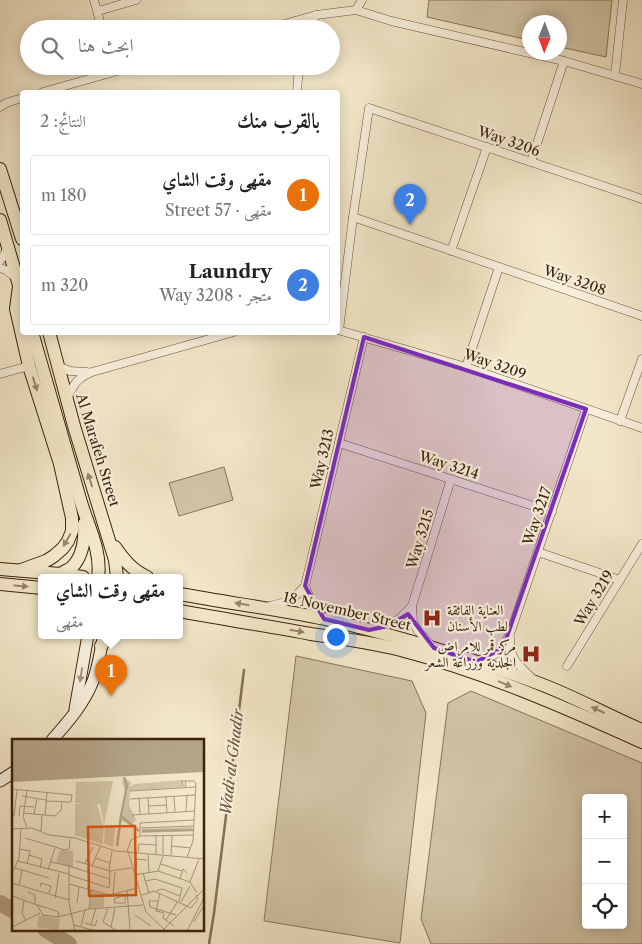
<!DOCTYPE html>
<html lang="ar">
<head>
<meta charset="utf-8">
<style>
	body { margin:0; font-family:"Libre Caslon Text",Amiri,serif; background:#f2f2f2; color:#222; direction:rtl }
	.controls { position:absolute; right:15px; bottom:15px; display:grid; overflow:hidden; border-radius:5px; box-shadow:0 2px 12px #0003 }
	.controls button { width:45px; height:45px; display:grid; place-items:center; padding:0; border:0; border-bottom:1px solid #e0e0e0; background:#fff; color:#222; font:25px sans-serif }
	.compass { position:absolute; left:522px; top:15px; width:45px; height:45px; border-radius:50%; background:#fff; box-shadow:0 2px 12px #0003; rotate:181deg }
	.you { position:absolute; left:335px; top:636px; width:18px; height:18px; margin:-12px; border:4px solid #fff; border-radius:50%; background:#1a73e8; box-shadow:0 0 0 8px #1a73e833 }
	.badge { display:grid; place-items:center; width:32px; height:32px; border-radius:50%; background:#1a73e8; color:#fff; font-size:16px; font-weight:700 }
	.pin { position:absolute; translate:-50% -41px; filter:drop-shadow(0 1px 2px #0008) }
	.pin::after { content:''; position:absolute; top:26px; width:18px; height:15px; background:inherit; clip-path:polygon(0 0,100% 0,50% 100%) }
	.popup { position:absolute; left:38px; top:574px; width:145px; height:65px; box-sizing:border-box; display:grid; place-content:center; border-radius:5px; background:#fff; filter:drop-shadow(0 1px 4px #0005); font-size:16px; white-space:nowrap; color:#767676 }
	.popup b { font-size:19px; color:#222 }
	.popup::after { content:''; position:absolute; left:50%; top:100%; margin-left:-10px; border:10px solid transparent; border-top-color:#fff }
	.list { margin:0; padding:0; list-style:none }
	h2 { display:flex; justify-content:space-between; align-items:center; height:65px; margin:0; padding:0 20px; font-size:21px }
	h2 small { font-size:16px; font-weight:400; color:#767676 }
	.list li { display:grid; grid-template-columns:32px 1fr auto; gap:15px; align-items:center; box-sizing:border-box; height:80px; margin:0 10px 10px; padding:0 10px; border:1px solid #e0e0e0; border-radius:5px }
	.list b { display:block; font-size:19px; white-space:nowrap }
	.list p { margin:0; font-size:16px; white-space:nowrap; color:#767676 }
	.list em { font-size:16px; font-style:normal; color:#767676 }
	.icon { flex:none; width:28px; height:28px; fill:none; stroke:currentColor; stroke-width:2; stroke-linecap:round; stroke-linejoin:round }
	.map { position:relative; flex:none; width:642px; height:944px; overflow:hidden; direction:ltr }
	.search { position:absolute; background:#fff; box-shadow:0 2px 12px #0003; left:20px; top:20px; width:320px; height:55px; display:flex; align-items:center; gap:12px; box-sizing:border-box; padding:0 18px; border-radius:28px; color:#767676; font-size:19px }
	.panel { position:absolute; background:#fff; box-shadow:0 2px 12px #0003; left:20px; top:90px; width:320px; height:245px; border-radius:5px; direction:rtl }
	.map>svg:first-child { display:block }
	.green { fill:#d4c6a8; stroke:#887458; fill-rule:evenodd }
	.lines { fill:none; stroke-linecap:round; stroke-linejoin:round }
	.stream { stroke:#857055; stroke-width:2.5 }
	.river { stroke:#b5a488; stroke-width:16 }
	.street-casing { stroke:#6a5439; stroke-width:9 }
	.secondary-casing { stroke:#3c2309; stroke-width:13 }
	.primary-casing { stroke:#3c2309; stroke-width:14 }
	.street { stroke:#f7efdc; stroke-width:8 }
	.secondary { stroke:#f7efdc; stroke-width:11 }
	.primary { stroke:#f3e7c9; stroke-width:12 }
	.oneway { fill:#988569 }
	.oneway2 { fill:#a3937d }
	.marked { fill:#7b2cbf; fill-opacity:0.2; stroke:#7b2cbf; stroke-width:4; stroke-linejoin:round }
	.labels { text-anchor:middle; stroke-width:4.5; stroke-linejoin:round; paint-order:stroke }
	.street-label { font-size:14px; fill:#3c2309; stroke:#f7efdc }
	.poi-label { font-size:14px; fill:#3c2309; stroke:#f7efdc; text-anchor:start }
	.water-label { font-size:15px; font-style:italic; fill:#665035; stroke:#f7efdc }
	.inset-river { fill:none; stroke:#b5a488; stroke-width:2.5 }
	.inset-road { fill:none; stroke:#aa997c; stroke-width:1 }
	.view { fill:#df560c; fill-opacity:0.15; stroke:#df560c; stroke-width:2.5 }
	.inset-edge { fill:none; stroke:#3c2309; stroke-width:2.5 }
</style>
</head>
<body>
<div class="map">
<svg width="642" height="944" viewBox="0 0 642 944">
	<rect width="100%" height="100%" fill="#f3e7c9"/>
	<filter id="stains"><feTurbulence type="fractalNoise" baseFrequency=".004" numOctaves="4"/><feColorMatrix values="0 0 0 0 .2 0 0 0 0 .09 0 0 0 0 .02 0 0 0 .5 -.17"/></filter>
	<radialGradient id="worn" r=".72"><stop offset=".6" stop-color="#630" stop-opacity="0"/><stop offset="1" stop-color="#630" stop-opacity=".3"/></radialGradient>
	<g class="green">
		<path d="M429 0H612L606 57 560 47V22H530L529 40 427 17Z"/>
		<path d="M224 467 233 500 179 516 169 483Z"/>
		<path d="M296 656 412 681 426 713 400 943 264 921Z"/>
		<path d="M471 691 642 763V944H431L421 919 448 703ZM586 798H623V925H586Z"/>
	</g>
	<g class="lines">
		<path class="stream" d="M209 944 214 913 244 670"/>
		<g class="river">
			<path d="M0 903 14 911"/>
			<path d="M46 930 69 944"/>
		</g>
		<g class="street-casing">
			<g id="street">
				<path d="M94 0 102 29"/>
				<path d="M356 10 362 0"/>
				<path d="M98 11 136 0"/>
				<path d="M267 29 316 15 356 10 391 21 564 61 642 84"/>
				<path d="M309 29 316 15"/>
				<path d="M615 75 623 0"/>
				<path d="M43 92 135 66"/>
				<path d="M297 92 299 66"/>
				<path d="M0 107 6 103 22 98"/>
				<path d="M531 162 564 61"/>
				<path d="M353 217 642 316"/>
				<path d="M451 251 487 147"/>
				<path d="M0 261 6 252V246"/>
				<path d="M0 268 6 270 15 277"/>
				<path d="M338 330 466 367 642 428"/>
				<path d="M339 330 353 217 369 108 642 199"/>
				<path d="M58 366 70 371 87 372"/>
				<path d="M466 367 499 267"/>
				<path d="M0 374 29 366"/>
				<path d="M67 398C74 384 77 378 92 372L234 332"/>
				<path d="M620 421 642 359"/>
				<path d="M339 443 552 512"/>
				<path d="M538 552 620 580"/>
				<path d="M305 586 312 604 324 619"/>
				<path d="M270 606C288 602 292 601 305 586L364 337"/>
				<path d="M375 628C394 625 399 620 412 606"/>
				<path d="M510 638C509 660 520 666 534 680"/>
				<path d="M432 646 418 631 413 622 412 606 451 479"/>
				<path d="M477 661 494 655 503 648 511 631 586 409"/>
				<path d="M567 666 642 544"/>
			</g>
		</g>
		<g class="secondary-casing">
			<g id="secondary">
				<path d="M75 709 88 635"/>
				<path d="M52 740C68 722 84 704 93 681 98 668 100 653 103 639"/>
				<path d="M0 781 14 772"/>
			</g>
		</g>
		<g class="primary-casing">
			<g id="primary">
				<path d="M0 169 22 239"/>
				<path d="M0 220 21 292"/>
				<path d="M19 286 16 309 29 366 60 464 72 518V531L68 541 63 548 54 556 46 561 21 570"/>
				<path d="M32 332C48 388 64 444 80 499 87 524 102 551 98 577"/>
				<path d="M49 332 74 426 115 560 117 577"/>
				<path d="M115 547C124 560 132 570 147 577"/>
				<path d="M0 569 60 574 83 577"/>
				<path d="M60 574C63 572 68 570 71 568 83 557 85 538 84 524"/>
				<path d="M0 584 42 588"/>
				<path d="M180 594C228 603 277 609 325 619 396 635 466 657 535 682 572 695 606 715 642 730"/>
				<path d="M180 611C223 619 267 626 311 634 339 638 369 642 397 649 482 671 562 706 642 742"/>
				<path d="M101 646 109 635"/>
			</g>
		</g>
		<use href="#street" class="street"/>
		<use href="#secondary" class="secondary"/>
		<use href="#primary" class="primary"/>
	</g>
	<defs><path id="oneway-solid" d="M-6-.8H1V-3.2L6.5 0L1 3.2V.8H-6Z" transform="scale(1.25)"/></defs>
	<g class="oneway">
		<use href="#oneway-solid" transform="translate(35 384) rotate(73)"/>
		<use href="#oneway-solid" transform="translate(90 480) rotate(-108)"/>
		<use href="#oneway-solid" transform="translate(67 540) rotate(120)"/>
		<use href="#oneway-solid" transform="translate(21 586) rotate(6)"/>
		<use href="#oneway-solid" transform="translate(242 604) rotate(-171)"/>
		<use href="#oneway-solid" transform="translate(297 631) rotate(10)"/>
		<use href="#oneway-solid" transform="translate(505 684) rotate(22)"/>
		<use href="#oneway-solid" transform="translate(598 710) rotate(-155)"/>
	</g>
	<use class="oneway2" href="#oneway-solid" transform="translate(81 675) rotate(99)"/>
	<path class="marked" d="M364 337 586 409 503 648 476 662 434 648 408 614 388 626 369 630 324 619 305 586Z"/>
	<defs>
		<g id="hospital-bare" transform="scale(1.5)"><path d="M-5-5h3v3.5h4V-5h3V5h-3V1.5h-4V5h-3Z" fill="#8f2418" stroke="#f7efdc" stroke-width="2.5" paint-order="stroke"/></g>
	</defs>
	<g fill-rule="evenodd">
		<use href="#hospital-bare" x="432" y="618"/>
		<use href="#hospital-bare" x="531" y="654"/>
	</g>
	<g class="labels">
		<g class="street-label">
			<text transform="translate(509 141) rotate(19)" y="5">Way 3206</text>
			<text transform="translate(575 280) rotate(19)" y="5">Way 3208</text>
			<text transform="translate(495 364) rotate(19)" y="5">Way 3209</text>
			<text transform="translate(98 450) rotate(73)" y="5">Al Marafeh Street</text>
			<text transform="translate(322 459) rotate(-77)" y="5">Way 3213</text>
			<text transform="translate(449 465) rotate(18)" y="5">Way 3214</text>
			<text transform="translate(537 516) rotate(-71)" y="5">Way 3217</text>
			<text transform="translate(420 539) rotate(-73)" y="5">Way 3215</text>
			<text transform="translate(594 598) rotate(-59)" y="5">Way 3219</text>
			<text transform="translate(347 611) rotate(13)" y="5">18 November Street</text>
		</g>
		<g class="poi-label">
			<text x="447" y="615">العناية الفائقة<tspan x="447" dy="16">لطب الأسنان</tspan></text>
			<text x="516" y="651" text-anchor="end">مركز قمر للامراض<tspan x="516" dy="16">الجلدية وزراعة الشعر</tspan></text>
		</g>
		<g class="water-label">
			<text transform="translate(232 762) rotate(-83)" y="5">Wadi al Ghadir</text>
		</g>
	</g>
	<g transform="translate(12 739)">
		<rect width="192" height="192" fill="#f3e7c9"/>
		<path d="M114 40 119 43 118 48 122 45 170 41V48L118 52 117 66 124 81 119 86 109 82 116 51H112L110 41ZM101 42 92 86 88 65H85L92 89 90 105 63 96V65H75L63 64 64 43ZM93 87 103 89 101 108 92 104ZM180 88V92L130 94V90ZM48 111 61 112V129L44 123ZM79 152 92 155V168L78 169ZM27 176 48 180 46 191 25 188Z" fill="#d4c6a8"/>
		<path d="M0 0H192V33L0 43Z" fill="#b5a488"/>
		<path class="inset-river" d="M112 38 115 47 109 77 127 92M130 92 181 91M105 107 109 77"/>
		<path class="inset-road" d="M173 42 174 47H171L170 42H182L184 44 181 102 175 118M0 50 60 56 59 63 34 62M15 52 11 78 15 88M118 52 184 48M10 57 34 61M162 57 163 73M154 58 155 74M127 59 128 75M136 59 137 75M118 60 183 56M136 67 154 66M174 72 175 56M11 74 43 77 49 71 50 63M22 75 25 60M33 76 35 54M120 76 183 72M2 77 5 51M7 77 8 67 22 68M128 89 182 87M0 90 20 89 37 96 63 99 104 112 193 120M29 92 30 76M128 97V84L182 81M151 97V115M13 99 53 111 57 110 58 100M159 107 179 109M7 110 18 112 15 125M115 112 119 101 128 97 181 96M116 112 134 173 154 192M126 113 127 105 144 106M136 115 137 133M144 115V96M17 116 30 120 28 129M159 116 160 96M83 119 98 124M6 122 57 135M64 122 98 132 119 129M39 123 57 127V164L63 192M73 124 81 108M149 125 170 132M57 127 98 140M80 127 88 108M125 128 124 120 135 121M3 129 37 139M36 131 43 109M97 131 100 112M146 132 151 117M0 134 7 119 9 90M131 134 137 154M57 136 97 149 98 132M123 136 146 132 178 143 185 154M168 140 171 130 175 134M134 142 143 140 170 149 167 162M178 143 187 120M0 144 57 161M57 145 98 156 125 149M7 146 10 131M28 148 29 144 39 147 37 154M115 151 118 190M144 152 150 150 168 157M16 153 23 156V165M148 154 144 172 152 174M101 155 103 133M113 156V164H103L102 160 116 155M130 156 142 152 179 169 186 160 184 156M0 157 25 166 31 176 46 178 77 170 131 166M43 159 47 134M12 162 10 174 14 182M146 162H137L138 168 164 176M169 163 178 147M65 164 67 148M25 166 42 171 47 174 46 178M96 169 91 183 105 192M77 170 79 151M152 175 151 179 162 187M123 176 139 187M154 181 166 162M182 183 191 168M73 184 83 187 85 181M79 185 84 169M62 186 84 192M69 187 73 171M0 188 28 174M99 188 103 169M150 192 193 149M175 192 193 157"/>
		<path class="view" d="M123 87 124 156 77 157 76 88Z"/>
		<rect width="192" height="192" class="inset-edge"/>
	</g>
	<rect width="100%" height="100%" filter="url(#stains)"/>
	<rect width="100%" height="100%" fill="url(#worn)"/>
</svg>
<div class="controls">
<button>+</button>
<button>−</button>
<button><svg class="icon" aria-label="locate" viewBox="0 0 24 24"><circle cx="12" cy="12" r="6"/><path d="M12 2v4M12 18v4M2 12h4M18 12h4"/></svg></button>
</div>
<svg class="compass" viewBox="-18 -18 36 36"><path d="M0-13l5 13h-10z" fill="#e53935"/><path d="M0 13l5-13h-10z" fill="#767676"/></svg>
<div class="you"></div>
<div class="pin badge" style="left:111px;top:696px;background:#e8710a">1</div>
<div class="popup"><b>مقهى وقت الشاي</b>مقهى</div>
<div class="pin badge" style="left:410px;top:225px;background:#3f7fe0">2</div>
<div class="search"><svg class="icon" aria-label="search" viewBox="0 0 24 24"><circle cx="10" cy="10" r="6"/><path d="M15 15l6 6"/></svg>ابحث هنا</div>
<section class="panel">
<h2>بالقرب منك<small>النتائج: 2</small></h2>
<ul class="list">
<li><span class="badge" style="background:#e8710a">1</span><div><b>مقهى وقت الشاي</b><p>مقهى · Street 57</p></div><em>180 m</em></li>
<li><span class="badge" style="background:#3f7fe0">2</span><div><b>Laundry</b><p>متجر · Way 3208</p></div><em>320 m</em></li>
</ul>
</section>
</div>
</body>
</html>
